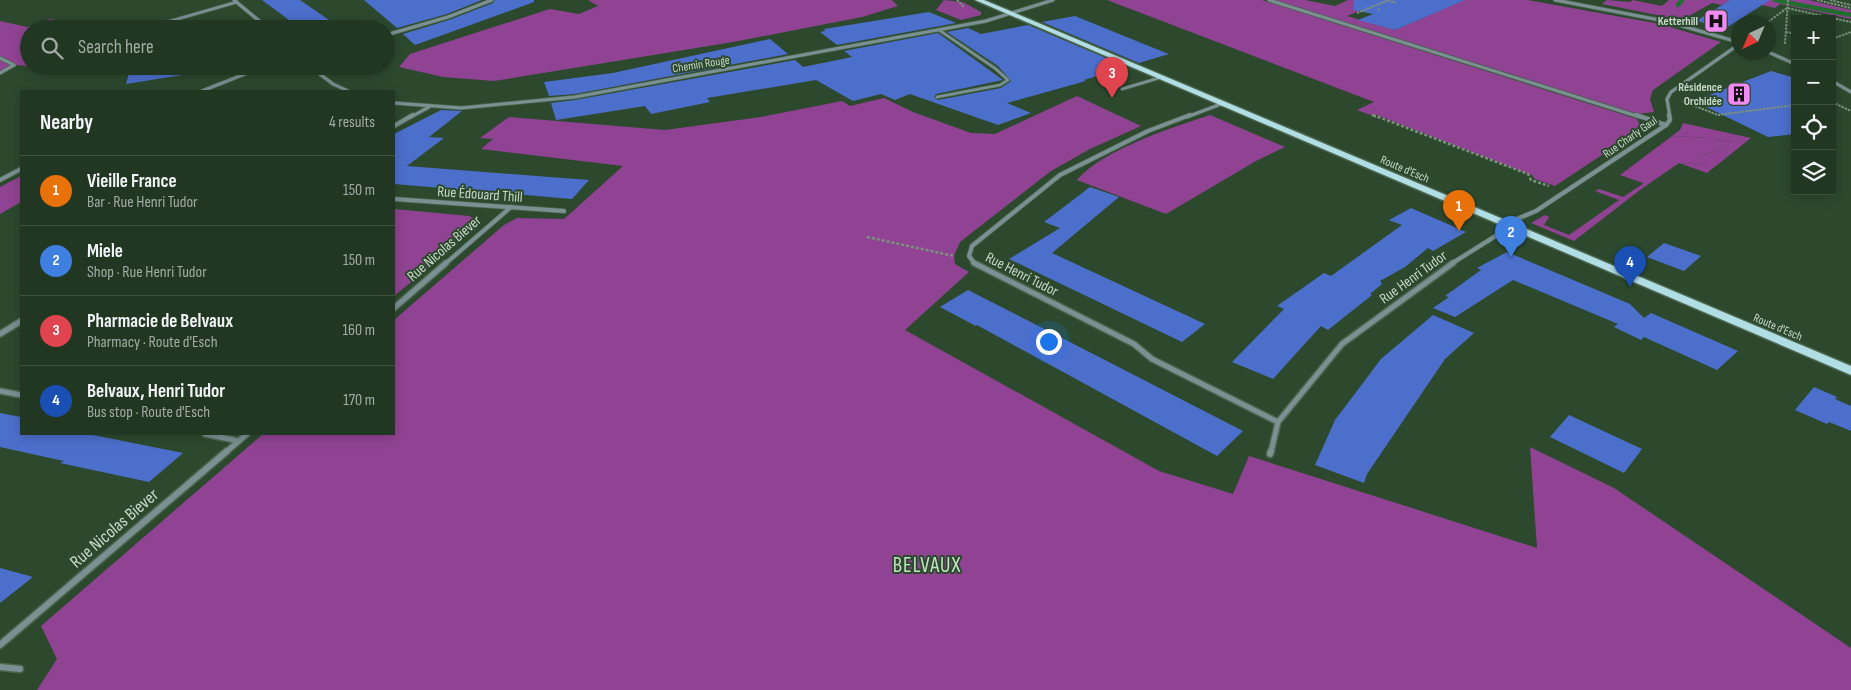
<!DOCTYPE html>
<html lang="en">
<head>
<meta charset="utf-8">
<style>
	body { margin:0; font-family:"Sofia Sans Condensed",sans-serif; background:#2d422f; color:#f1f3f6 }
	.controls { position:absolute; right:15px; top:15px; display:grid; overflow:hidden; border-radius:0px; box-shadow:0 2px 12px #0003 }
	.controls button { width:45px; height:45px; display:grid; place-items:center; padding:0; border:0; border-bottom:1px solid #3e5140; background:#213722; color:#f1f3f6; font:25px sans-serif }
	.compass { position:absolute; left:1731px; top:15px; width:45px; height:45px; border-radius:50%; background:#213722; box-shadow:0 2px 12px #0003; rotate:224deg }
	.you { position:absolute; left:1048px; top:341px; width:18px; height:18px; margin:-12px; border:4px solid #fff; border-radius:50%; background:#1a73e8; box-shadow:0 0 0 8px #1a73e833 }
	.badge { display:grid; place-items:center; width:32px; height:32px; border-radius:50%; background:#8bbbb9; color:#fff; font-size:16px; font-weight:700 }
	.pin { position:absolute; translate:-50% -41px; filter:drop-shadow(0 1px 2px #0008) }
	.pin::after { content:''; position:absolute; top:26px; width:18px; height:15px; background:inherit; clip-path:polygon(0 0,100% 0,50% 100%) }
	.list { margin:0; padding:0; list-style:none }
	h2 { display:flex; justify-content:space-between; align-items:center; height:65px; margin:0; padding:0 20px; font-size:21px }
	h2 small { font-size:16px; font-weight:400; color:#a2aca5 }
	.list li { display:grid; grid-template-columns:32px 1fr auto; gap:15px; align-items:center; box-sizing:border-box; height:70px; padding:0 20px; border-top:1px solid #3e5140 }
	.list b { display:block; font-size:19px; white-space:nowrap }
	.list p { margin:0; font-size:16px; white-space:nowrap; color:#a2aca5 }
	.list em { font-size:16px; font-style:normal; color:#a2aca5 }
	.icon { flex:none; width:28px; height:28px; fill:none; stroke:currentColor; stroke-width:2; stroke-linecap:round; stroke-linejoin:round }
	.map { position:relative; flex:none; width:1851px; height:690px; overflow:hidden }
	.search { position:absolute; background:#213722; box-shadow:0 2px 12px #0003; left:20px; top:20px; width:375px; height:55px; display:flex; align-items:center; gap:12px; box-sizing:border-box; padding:0 18px; border-radius:28px; color:#a2aca5; font-size:19px }
	.panel { position:absolute; background:#213722; box-shadow:0 2px 12px #0003; left:20px; top:90px; width:375px; height:345px; border-radius:0px }
	.map>svg:first-child { display:block }
	.green { fill:#904392 }
	.forest { fill:#914293 }
	.lines { fill:none; stroke-linecap:round; stroke-linejoin:round }
	.stream { stroke:#236d30; stroke-width:4.5 }
	.building { fill:#4d6fcc }
	.lane-casing { stroke:#4b664d; stroke-width:4 }
	.street-far3-casing { stroke:#4b664d; stroke-width:4.5 }
	.street-far2-casing { stroke:#4b664d; stroke-width:5.5 }
	.street-far1-casing { stroke:#4b664d; stroke-width:8 }
	.street-casing { stroke:#4b664d; stroke-width:9 }
	.primary-casing { stroke:#4b664d; stroke-width:3 }
	.path-far1 { stroke:#7b927c; stroke-width:2; stroke-dasharray:2.5 1; stroke-linecap:butt }
	.path { stroke:#7b927c; stroke-width:2.5; stroke-dasharray:3 2; stroke-linecap:butt }
	.lane { stroke:#7a9093; stroke-width:2.5 }
	.street-far3 { stroke:#7a9093; stroke-width:3 }
	.street-far2 { stroke:#7a9093; stroke-width:4 }
	.street-far1 { stroke:#7a9093; stroke-width:5 }
	.street { stroke:#7a9093; stroke-width:6 }
	.primary { fill:#b0dee4; fill-rule:evenodd }
	.labels { text-anchor:middle; stroke-width:4; stroke-linejoin:round; paint-order:stroke }
	.far-poi-label { font-size:12px; font-weight:bold; fill:#c7d8c8; stroke:#2c492e; text-anchor:end }
	.far-street-label { font-size:12px; fill:#c7d8c8; stroke:#2c492e }
	.street-label { font-size:15px; fill:#c7d8c8; stroke:#2c492e }
	.near-street-label { font-size:18px; fill:#c7d8c8; stroke:#2c492e }
	.near-quarter-label { font-size:21px; letter-spacing:1px; fill:#c3e5c5; stroke:#2c492e }
</style>
</head>
<body>
<div class="map">
<svg width="1851" height="690" viewBox="0 0 1851 690">
	<rect width="100%" height="100%" fill="#2c492e"/>
	<g class="green">
		<path d="M588 0H892L898 6 862 17 733 42 494 81 443 77 399 67 410 54 550 9 579 14 598 6Z"/>
		<path d="M944 0 963 2 981 12V15L961 20 936 10Z"/>
		<path d="M1107 0H1262L1637 119 1639 123 1638 131 1555 186 1535 179 1532 175 1374 114 1371 115 1357 110 1374 102Z"/>
		<path d="M1275 0H1305L1335 6 1348 0H1386L1347 16 1395 30 1464 0H1528L1660 24 1721 42 1653 90 1650 99 1654 112 1638 114Z"/>
		<path d="M1607 0 1630 2 1633 0 1662 6 1669 0H1730L1722 5 1712 3 1682 20 1602 4Z"/>
		<path d="M1740 0H1809L1851 10V19L1780 4 1775 8Z"/>
		<path d="M50 19 80 25 87 29H29V66L14 65 0 73V21L27 27Z"/>
		<path d="M1077 96 1141 126 1090 149 1051 171 960 242 954 256 955 264 969 272 905 330 1159 471 1233 494 1249 456 1537 548 1530 447 1614 488 1851 648V690H37L57 659 41 626 263 434H394V320L504 225 517 218 564 219 623 166 481 149 493 139 480 138 509 117 665 130 761 117 842 101 850 106 884 98 913 112 971 133 995 134Z"/>
		<path d="M1210 115 1285 147 1256 161 1166 214 1077 180C1104 149 1171 128 1210 115Z"/>
		<path d="M1683 123 1751 138 1707 173 1679 163 1705 165 1697 156 1722 150 1714 140 1734 142 1733 135 1710 138 1672 136 1680 130Z"/>
		<path d="M21 176V202L0 214V187Z"/>
		<path d="M1644 183 1640 190 1574 241 1531 223 1545 215 1549 217 1544 225 1569 235 1619 200 1595 191 1599 189 1623 197Z"/>
		<path d="M394 209 469 216 478 220 477 228 394 296Z"/>
	</g>
	<path class="forest" d="M1713 130 1733 135 1735 142 1715 140 1722 150 1697 156 1705 165 1679 163 1640 190 1643 183 1620 175 1672 136 1709 138 1705 132Z"/>
	<g class="lines">
		<g class="stream">
			<path d="M1775 0 1851 15"/>
			<path d="M1678 5 1682 0"/>
		</g>
	</g>
	<g class="building">
		<path d="M262 0H300L342 29H301Z"/>
		<path d="M364 0H482L447 14 397 28Z"/>
		<path d="M495 0H534V2L415 45 403 34 449 20 493 3Z"/>
		<path d="M1354 0H1465L1395 30 1358 20 1373 14 1353 10Z"/>
		<path d="M1730 0H1770L1726 28 1696 21Z"/>
		<path d="M929 12 956 23 837 45 820 32 825 31 824 29Z"/>
		<path d="M1075 16 1166 53 1169 54 1139 63 1042 22Z"/>
		<path d="M206 22 219 29H174L203 22Z"/>
		<path d="M1028 25 1127 67 1084 80 1086 81 1007 103 1031 113 998 125 910 94 895 100 881 94 853 101 816 80 707 98 710 102 651 114 645 106 556 120 551 103 575 100 795 60 803 67 852 57 844 51 938 33 1003 80 936 94 934 97 938 100 1001 88 1011 81 998 66 947 32 968 28 981 34Z"/>
		<path d="M770 39 788 54 575 94 549 96 544 82 613 73Z"/>
		<path d="M131 66H239L126 84Z"/>
		<path d="M1771 71 1795 78V134L1768 137 1694 101Z"/>
		<path d="M441 110 462 111 429 137 444 138 407 166 589 180 572 199 394 184V134Z"/>
		<path d="M1090 187 1119 197 1052 253 1205 324 1182 342 1009 259 1060 228 1044 222Z"/>
		<path d="M1411 208 1466 232 1433 251 1428 248 1405 267 1380 281 1382 284 1370 294 1372 295 1328 330 1321 326 1273 379 1232 362 1284 309 1277 306 1324 273 1331 276 1402 225 1389 220Z"/>
		<path d="M1664 243 1701 256 1684 271 1647 257Z"/>
		<path d="M1507 252 1630 304 1644 318 1651 313 1738 351 1717 370 1644 337 1641 340 1614 327 1618 324 1513 280 1455 317 1433 308 1449 297 1445 296 1481 270 1477 268Z"/>
		<path d="M968 290 1101 358 1243 431 1217 456 977 325 976 326 940 307Z"/>
		<path d="M1433 315 1474 333 1445 359 1367 474 1364 483 1315 465 1335 420 1381 359Z"/>
		<path d="M1814 387 1837 397 1835 399 1851 406V431L1829 422 1827 424 1795 410Z"/>
		<path d="M0 413 21 417V434H88L183 453 149 482 60 463 64 461 0 447Z"/>
		<path d="M1569 415 1642 449 1624 473 1550 437Z"/>
		<path d="M0 568 33 577 0 603Z"/>
	</g>
	<g class="lines">
		<g class="lane-casing">
			<g id="lane">
				<path d="M167 22 237 2"/>
				<path d="M1122 89 1159 78"/>
				<path d="M937 97 1000 85 1008 80 996 69 939 30"/>
			</g>
		</g>
		<g class="street-far3-casing">
			<g id="street-far3">
				<path d="M234 0 269 29"/>
				<path d="M1269 0 1640 117"/>
				<path d="M1555 0 1665 21 1738 42"/>
				<path d="M386 35 448 17 492 0"/>
				<path d="M1768 52 1795 64"/>
				<path d="M0 58 14 65"/>
				<path d="M309 66 333 84 348 91"/>
				<path d="M0 73 14 65"/>
				<path d="M1832 81 1851 92"/>
				<path d="M202 91 265 66"/>
				<path d="M394 103 461 108 575 97 986 21 1053 0"/>
				<path d="M411 117 429 107"/>
				<path d="M1187 117 1221 104"/>
				<path d="M1670 117 1667 99 1671 92 1738 45"/>
			</g>
		</g>
		<g class="street-far2-casing">
			<g id="street-far2">
				<path d="M1636 115 1666 125"/>
				<path d="M394 126 413 115"/>
				<path d="M0 180 21 169"/>
				<path d="M394 199 564 211"/>
				<path d="M1505 224 1536 211 1666 125 1670 120 1669 115"/>
				<path d="M445 264 511 207"/>
				<path d="M975 264 969 256 972 246 1060 175 1148 131 1190 115"/>
				<path d="M1451 264 1510 227"/>
			</g>
		</g>
		<g class="street-far1-casing">
			<g id="street-far1">
				<path d="M974 263 1134 344 1152 359 1278 422 1342 344 1453 263"/>
				<path d="M394 308 446 263"/>
				<path d="M0 334 21 321"/>
				<path d="M0 391 21 395"/>
				<path d="M205 434 239 441"/>
				<path d="M226 452 247 434"/>
				<path d="M1271 452 1278 422"/>
			</g>
		</g>
		<g class="street-casing">
			<g id="street">
				<path d="M1270 454 1271 451"/>
				<path d="M0 645 227 451"/>
				<path d="M0 667 20 669"/>
			</g>
		</g>
		<g class="primary-casing">
			<path id="primary" d="M975 0H984L1851 366V375Z"/>
		</g>
		<g class="path-far1">
			<path d="M957 0 964 7"/>
			<path d="M1388 0 1396 3"/>
			<path d="M1817 0 1851 8"/>
			<path d="M1830 0 1851 5"/>
			<path d="M1378 10 1380 9"/>
			<path d="M1357 13 1389 0"/>
			<path d="M1768 22 1787 8 1851 22"/>
			<path d="M1786 32 1795 34"/>
			<path d="M1832 39 1851 32"/>
			<path d="M1785 44 1788 0"/>
			<path d="M1682 101 1718 115 1795 105"/>
			<path d="M1832 102 1851 111"/>
			<path d="M1372 115 1376 117"/>
		</g>
		<g class="path">
			<path d="M1373 115 1528 174 1531 180 1549 186"/>
			<path d="M867 237 954 256"/>
		</g>
		<use href="#lane" class="lane"/>
		<use href="#street-far3" class="street-far3"/>
		<use href="#street-far2" class="street-far2"/>
		<use href="#street-far1" class="street-far1"/>
		<use href="#street" class="street"/>
		<use href="#primary" class="primary"/>
	</g>
	<defs>
		<g id="hospital-square" transform="scale(1.25)"><rect x="-9" y="-9" width="18" height="18" rx="4" fill="#f28af3" stroke="#2c492e"/><path d="M-5-5h3v3.5h4V-5h3V5h-3V1.5h-4V5h-3Z" fill="#111"/></g>
		<g id="building-square" transform="scale(1.25)"><rect x="-9" y="-9" width="18" height="18" rx="4" fill="#f28af3" stroke="#2c492e"/><path d="M-4-6H4V6H1V3H-1V6H-4ZM-2.5-4.3h1.7v1.8h-1.7ZM.8-4.3h1.7v1.8H.8ZM-2.5-1h1.7V.8h-1.7ZM.8-1h1.7V.8H.8Z" fill="#111"/></g>
	</defs>
	<g fill-rule="evenodd">
		<use href="#hospital-square" x="1716" y="21"/>
		<use href="#building-square" x="1739" y="94"/>
	</g>
	<g class="labels">
		<g class="far-poi-label">
			<text x="1698" y="25">Ketterhill</text>
			<text x="1722" y="91">Résidence<tspan x="1722" dy="14">Orchidée</tspan></text>
		</g>
		<g class="far-street-label">
			<text transform="translate(701 64) rotate(-9)" y="4">Chemin Rouge</text>
			<text transform="translate(1630 137) rotate(-35)" y="4">Rue Charly Gaul</text>
			<text transform="translate(1405 169) rotate(23)" y="4">Route d'Esch</text>
			<text transform="translate(1778 327) rotate(23)" y="4">Route d'Esch</text>
		</g>
		<g class="street-label">
			<text transform="translate(480 194) rotate(4)" y="5">Rue Édouard Thill</text>
			<text transform="translate(444 248) rotate(-41)" y="5">Rue Nicolas Biever</text>
			<text transform="translate(1022 274) rotate(27)" y="5">Rue Henri Tudor</text>
			<text transform="translate(1413 277) rotate(-36)" y="5">Rue Henri Tudor</text>
		</g>
		<g class="near-street-label">
			<text transform="translate(114 528) rotate(-41)" y="6">Rue Nicolas Biever</text>
		</g>
		<g class="near-quarter-label">
			<text x="927" y="572">BELVAUX</text>
		</g>
	</g>
</svg>
<div class="controls">
<button>+</button>
<button>−</button>
<button><svg class="icon" aria-label="locate" viewBox="0 0 24 24"><circle cx="12" cy="12" r="6"/><path d="M12 2v4M12 18v4M2 12h4M18 12h4"/></svg></button>
<button><svg class="icon" aria-label="layers" viewBox="0 0 24 24"><path d="M12 4l9 5-9 5-9-5zM3 14l9 5 9-5"/></svg></button>
</div>
<svg class="compass" viewBox="-18 -18 36 36"><path d="M0-13l5 13h-10z" fill="#e53935"/><path d="M0 13l5-13h-10z" fill="#a2aca5"/></svg>
<div class="you"></div>
<div class="pin badge" style="left:1459px;top:231px;background:#e8710a">1</div>
<div class="pin badge" style="left:1511px;top:257px;background:#3f7fe0">2</div>
<div class="pin badge" style="left:1112px;top:98px;background:#e0444e">3</div>
<div class="pin badge" style="left:1630px;top:287px;background:#1a4fb4">4</div>
<div class="search"><svg class="icon" aria-label="search" viewBox="0 0 24 24"><circle cx="10" cy="10" r="6"/><path d="M15 15l6 6"/></svg>Search here</div>
<section class="panel">
<h2>Nearby<small>4 results</small></h2>
<ul class="list">
<li><span class="badge" style="background:#e8710a">1</span><div><b>Vieille France</b><p>Bar · Rue Henri Tudor</p></div><em>150 m</em></li>
<li><span class="badge" style="background:#3f7fe0">2</span><div><b>Miele</b><p>Shop · Rue Henri Tudor</p></div><em>150 m</em></li>
<li><span class="badge" style="background:#e0444e">3</span><div><b>Pharmacie de Belvaux</b><p>Pharmacy · Route d'Esch</p></div><em>160 m</em></li>
<li><span class="badge" style="background:#1a4fb4">4</span><div><b>Belvaux, Henri Tudor</b><p>Bus stop · Route d'Esch</p></div><em>170 m</em></li>
</ul>
</section>
</div>
</body>
</html>
